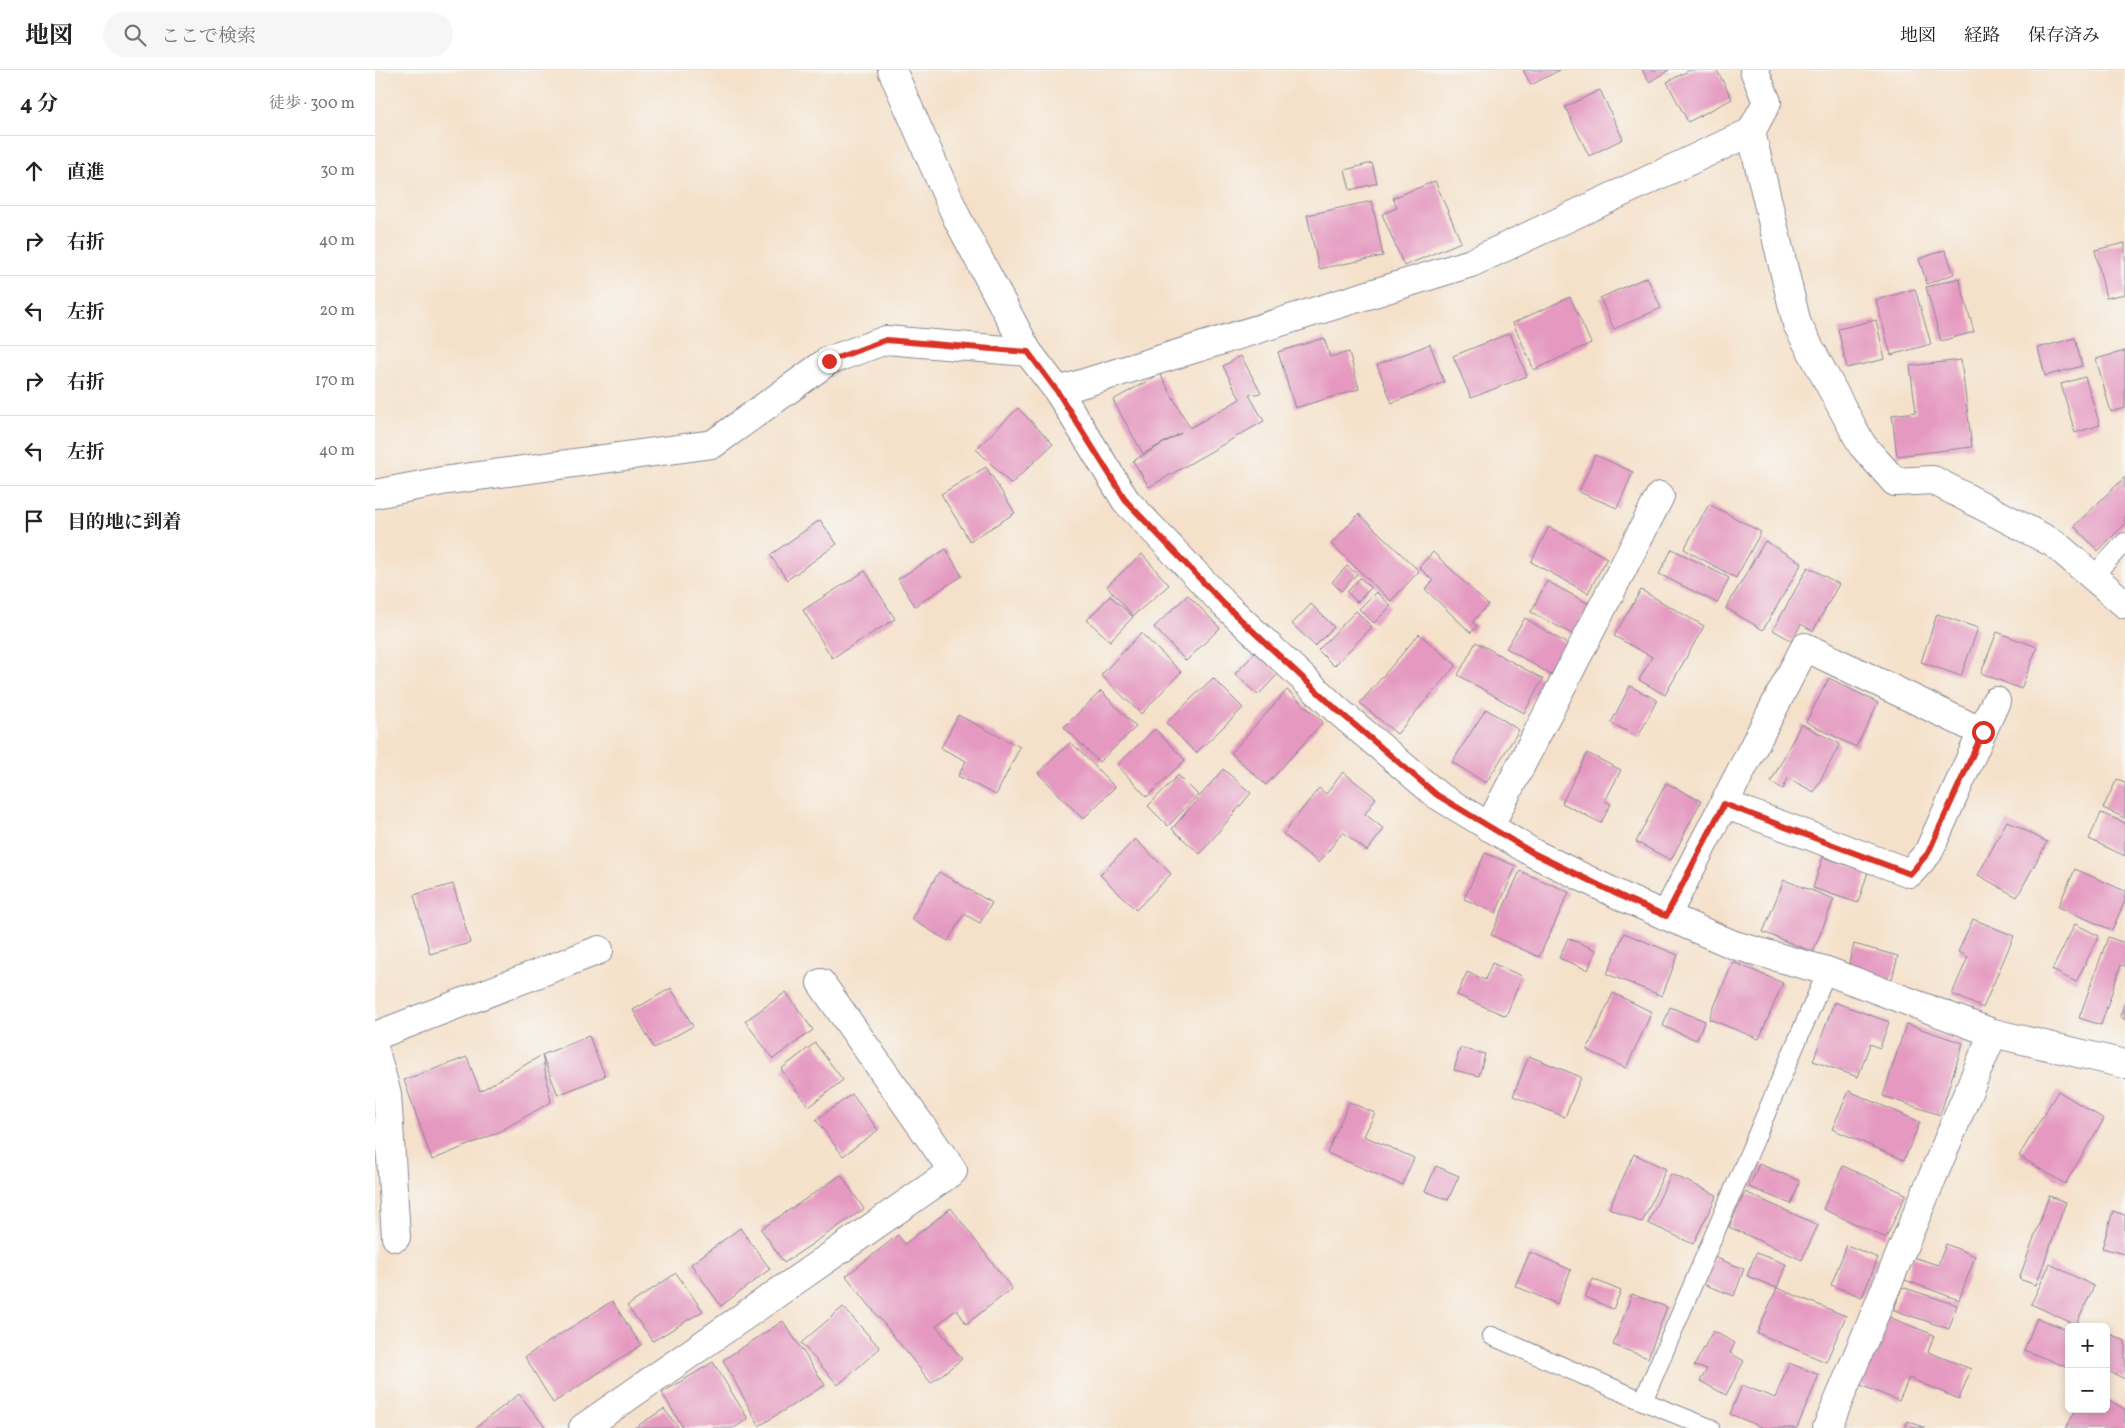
<!DOCTYPE html>
<html lang="ja">
<head>
<meta charset="utf-8">
<style>
	body { margin:0; font-family:Vollkorn,"Noto Serif JP",serif; background:#f6f6f6; color:#222 }
	.controls { position:absolute; right:15px; bottom:15px; display:grid; overflow:hidden; border-radius:8px; box-shadow:0 2px 8px #0003 }
	.controls button { width:45px; height:45px; display:grid; place-items:center; padding:0; border:0; border-bottom:1px solid #e0e0e0; background:#fff; color:#222; font:25px sans-serif }
	.stop { position:absolute; width:15px; height:15px; margin:-11px; border:4px solid #d93025; border-radius:50%; background:#fff }
	.stop.end { background:#d93025; border-color:#fff; box-shadow:0 1px 5px #0008 }
	.list { margin:0; padding:0; list-style:none }
	h2 { display:flex; justify-content:space-between; align-items:center; height:65px; margin:0; padding:0 20px; font-size:21px }
	h2 small { font-size:16px; font-weight:400; color:#767676 }
	.list li { display:grid; grid-template-columns:32px 1fr auto; gap:15px; align-items:center; box-sizing:border-box; height:70px; padding:0 20px; border-top:1px solid #e0e0e0 }
	.list b { display:block; font-size:19px; white-space:nowrap }
	.list em { font-size:16px; font-style:normal; color:#767676 }
	.icon { flex:none; width:28px; height:28px; fill:none; stroke:currentColor; stroke-width:2; stroke-linecap:round; stroke-linejoin:round }
	.map { position:relative; flex:none; width:1750px; height:1358px; overflow:hidden }
	header { display:flex; align-items:center; gap:30px; box-sizing:border-box; height:70px; padding:0 25px; background:#fff; border-bottom:1px solid #e0e0e0 }
	header strong { font-size:24px }
	nav { display:flex; gap:28px; margin-inline-start:auto; font-size:18px }
	.search { width:350px; height:45px; background:#f6f6f6; display:flex; align-items:center; gap:12px; box-sizing:border-box; padding:0 18px; border-radius:28px; color:#767676; font-size:19px }
	main { display:flex }
	aside { flex:1; background:#fff }
	.map>svg:first-child { display:block }
	.building { fill:#e598c0 }
	.lines { fill:none; stroke-linecap:round; stroke-linejoin:round }
	.lane-casing { stroke:#888894; stroke-width:20 }
	.street-casing { stroke:#888894; stroke-width:30 }
	.lane { stroke:#fff; stroke-width:18 }
	.street { stroke:#fff; stroke-width:28 }
	.route { stroke:#d93025; stroke-width:6 }
</style>
</head>
<body>
<header>
<strong>地図</strong>
<div class="search"><svg class="icon" aria-label="search" viewBox="0 0 24 24"><circle cx="10" cy="10" r="6"/><path d="M15 15l6 6"/></svg>ここで検索</div>
<nav><a>地図</a><a>経路</a><a>保存済み</a></nav>
</header>
<main>
<aside>
<h2>4 分<small>徒歩 · 300 m</small></h2>
<ul class="list">
<li><svg class="icon" aria-label="ahead" viewBox="0 0 24 24"><path d="M12 20V5M6 11l6-6 6 6"/></svg><div><b>直進</b></div><em>30 m</em></li>
<li><svg class="icon" aria-label="right" viewBox="0 0 24 24"><path d="M7 20v-9h11M14 6l5 5-5 5"/></svg><div><b>右折</b></div><em>40 m</em></li>
<li><svg class="icon" aria-label="left" viewBox="0 0 24 24"><path d="M17 20v-9H6M10 6l-5 5 5 5"/></svg><div><b>左折</b></div><em>20 m</em></li>
<li><svg class="icon" aria-label="right" viewBox="0 0 24 24"><path d="M7 20v-9h11M14 6l5 5-5 5"/></svg><div><b>右折</b></div><em>170 m</em></li>
<li><svg class="icon" aria-label="left" viewBox="0 0 24 24"><path d="M17 20v-9H6M10 6l-5 5 5 5"/></svg><div><b>左折</b></div><em>40 m</em></li>
<li><svg class="icon" aria-label="arrive" viewBox="0 0 24 24"><path d="M6 21V4h12l-3 4 3 4H6"/></svg><div><b>目的地に到着</b></div></li>
</ul>
</aside>
<div class="map">
<svg width="1750" height="1358" viewBox="0 0 1750 1358">
	<rect width="100%" height="100%" fill="#f6f6f2"/>
	<filter id="ink" filterUnits="userSpaceOnUse"><feTurbulence type="fractalNoise" baseFrequency=".02" numOctaves="2"/><feDisplacementMap in="SourceGraphic" scale="10" xChannelSelector="R" yChannelSelector="G"/><feConvolveMatrix kernelMatrix="1 2 1 2 8 2 1 2 1" color-interpolation-filters="sRGB"/></filter>
	<filter id="wash" filterUnits="userSpaceOnUse"><feTurbulence type="fractalNoise" baseFrequency=".0096" numOctaves="4" result="noise"/><feDisplacementMap in="SourceGraphic" scale="20" xChannelSelector="R" yChannelSelector="G"/><feGaussianBlur stdDeviation="1.12" result="paint"/><feColorMatrix in="noise" values="0 0 0 0 0 0 0 0 0 0 0 0 0 0 0 0 0 1.4 0 .05"/><feComposite in="paint" operator="in"/></filter>
	<g filter="url(#wash)">
		<rect width="100%" height="100%" fill="#f5e1ca"/>
		<g id="blocks">
			<g class="building">
				<path d="M1148 0H1185L1156 15Z"/>
				<path d="M1267 0H1294L1274 12Z"/>
				<path d="M1315 0H1342L1357 29 1313 52 1292 12Z"/>
				<path d="M1225 20 1248 69 1214 86 1190 37Z"/>
				<path d="M997 93 1002 113 975 120 970 100Z"/>
				<path d="M1060 111 1086 172 1029 196 1007 144 1022 138 1018 128Z"/>
				<path d="M997 131 1008 186 944 199 932 145Z"/>
				<path d="M1750 173V224L1731 228 1720 180Z"/>
				<path d="M1570 180 1579 204 1552 214 1544 189Z"/>
				<path d="M1272 207 1286 238 1239 259 1225 228Z"/>
				<path d="M1584 208 1599 262 1566 271 1551 217Z"/>
				<path d="M1540 219 1556 274 1516 285 1501 230Z"/>
				<path d="M1195 227 1216 273 1159 300 1138 253Z"/>
				<path d="M1501 250 1510 289 1472 298 1463 259Z"/>
				<path d="M1135 263 1152 306 1096 328 1078 286Z"/>
				<path d="M949 268 955 287 974 282 984 319 920 338 903 282Z"/>
				<path d="M1700 268 1707 296 1670 306 1663 278Z"/>
				<path d="M1055 274 1069 312 1017 333 1002 295Z"/>
				<path d="M1750 281V338L1736 342 1721 289Z"/>
				<path d="M866 286 886 323 874 325 889 351 774 417 758 391 806 363 768 384 738 330 785 304 815 358 865 329 848 296Z"/>
				<path d="M1586 290 1597 377 1522 386 1517 345 1541 342 1535 296Z"/>
				<path d="M1710 307 1725 355 1700 363 1686 314Z"/>
				<path d="M643 338 678 374 636 414 601 379Z"/>
				<path d="M1220 385 1258 402 1242 438 1204 422Z"/>
				<path d="M611 397 640 443 595 471 566 424Z"/>
				<path d="M1750 407V454L1723 481 1699 456Z"/>
				<path d="M1334 434 1386 462 1361 508 1309 479Z"/>
				<path d="M984 444 1044 501 1016 531 956 474Z"/>
				<path d="M445 450 462 474 412 510 395 485Z"/>
				<path d="M1174 457 1232 488 1213 523 1156 492Z"/>
				<path d="M1390 471 1427 493 1388 560 1351 538Z"/>
				<path d="M571 479 587 506 540 536 523 509Z"/>
				<path d="M1297 479 1354 508 1342 533 1284 504Z"/>
				<path d="M1058 482 1113 535 1097 552 1102 556 1096 563 1050 519 1058 511 1044 497Z"/>
				<path d="M767 484 794 515 758 546 732 516Z"/>
				<path d="M972 496 982 504 966 521 957 512Z"/>
				<path d="M1433 497 1464 514 1438 561 1426 554 1417 571 1398 560Z"/>
				<path d="M490 501 520 549 457 588 428 540Z"/>
				<path d="M985 508 996 518 982 532 972 522Z"/>
				<path d="M1172 511 1216 535 1199 565 1156 542Z"/>
				<path d="M1266 520 1329 556 1290 625 1264 610 1277 587 1239 566Z"/>
				<path d="M1001 522 1016 536 999 553 984 539Z"/>
				<path d="M813 525 845 558 811 591 779 557Z"/>
				<path d="M735 526 758 547 735 571 712 550Z"/>
				<path d="M936 534 959 557 940 576 917 554Z"/>
				<path d="M981 541 997 557 959 596 943 580Z"/>
				<path d="M1562 544 1603 558 1586 606 1546 592Z"/>
				<path d="M1150 548 1194 575 1176 605 1131 578Z"/>
				<path d="M1622 562 1662 577 1646 619 1606 603Z"/>
				<path d="M766 563 806 602 766 644 726 605Z"/>
				<path d="M1044 564 1081 595 1022 664 985 633Z"/>
				<path d="M1101 572 1168 609 1149 643 1083 605Z"/>
				<path d="M881 582 904 603 883 625 860 604Z"/>
				<path d="M838 608 868 638 821 683 791 653Z"/>
				<path d="M1454 608 1503 633 1481 677 1431 652Z"/>
				<path d="M1255 616 1282 630 1263 667 1236 653Z"/>
				<path d="M912 620 948 652 891 715 856 683Z"/>
				<path d="M726 621 761 657 724 692 689 657Z"/>
				<path d="M1111 639 1144 660 1111 713 1077 692Z"/>
				<path d="M583 645 645 677 621 725 583 706 591 691 566 678Z"/>
				<path d="M1426 654 1465 674 1439 722 1413 708 1408 719 1396 712Z"/>
				<path d="M780 659 810 690 772 727 742 695Z"/>
				<path d="M696 672 740 717 708 749 663 703Z"/>
				<path d="M1212 683 1246 700 1230 731 1236 734 1226 753 1187 733Z"/>
				<path d="M848 699 876 723 825 784 797 759Z"/>
				<path d="M968 702 1001 728 990 744 1009 759 992 781 968 762 944 793 908 764 944 718 951 724Z"/>
				<path d="M803 705 823 725 793 756 773 736Z"/>
				<path d="M1742 709 1750 712V748L1728 738Z"/>
				<path d="M1291 713 1326 731 1296 790 1261 772Z"/>
				<path d="M1726 743 1750 753V786L1714 769Z"/>
				<path d="M1632 751 1672 772 1642 827 1603 805Z"/>
				<path d="M760 769 796 804 761 840 725 805Z"/>
				<path d="M1110 783 1141 796 1121 843 1089 829Z"/>
				<path d="M1448 787 1493 802 1483 833 1438 818Z"/>
				<path d="M1700 799 1750 821V831L1737 860 1683 837Z"/>
				<path d="M1145 801 1194 822 1164 887 1116 865Z"/>
				<path d="M564 802 617 833 605 853 589 844 573 871 536 849Z"/>
				<path d="M1409 810 1459 829 1438 882 1388 862Z"/>
				<path d="M78 814 95 873 55 884 39 825Z"/>
				<path d="M1598 849 1639 866 1608 938 1577 924 1593 887 1583 882Z"/>
				<path d="M1700 854 1724 866 1701 912 1677 900Z"/>
				<path d="M1249 863 1303 885 1287 926 1232 904Z"/>
				<path d="M1733 867 1750 873V896L1746 895 1726 955 1704 948Z"/>
				<path d="M1193 868 1221 880 1213 900 1184 888Z"/>
				<path d="M1479 874 1523 886 1517 909 1473 897Z"/>
				<path d="M1358 892 1408 913 1384 969 1334 949Z"/>
				<path d="M1117 893 1147 906 1131 946 1082 925 1092 902 1110 910Z"/>
				<path d="M296 918 318 956 279 978 258 940Z"/>
				<path d="M411 922 438 960 398 989 370 951Z"/>
				<path d="M1238 923 1277 942 1251 998 1212 980Z"/>
				<path d="M1459 932 1514 952 1505 978 1495 974 1483 1007 1438 991Z"/>
				<path d="M1750 932V950L1745 946Z"/>
				<path d="M1295 937 1330 951 1321 970 1288 956Z"/>
				<path d="M1531 954 1588 973 1565 1045 1508 1026Z"/>
				<path d="M214 966 230 1006 183 1025 167 985 176 1032 122 1063 57 1090 29 1010 92 987 105 1021 167 985Z"/>
				<path d="M440 973 468 1010 434 1037 406 999Z"/>
				<path d="M1085 978 1110 984 1104 1006 1079 1000Z"/>
				<path d="M1154 986 1206 1007 1190 1047 1138 1026Z"/>
				<path d="M1474 1021 1545 1052 1529 1090 1457 1059Z"/>
				<path d="M1683 1021 1729 1049 1690 1114 1644 1086Z"/>
				<path d="M477 1024 503 1060 468 1086 441 1050Z"/>
				<path d="M974 1032 1000 1043 989 1066 1039 1088 1027 1115 952 1083Z"/>
				<path d="M1259 1084 1291 1099 1267 1153 1234 1138Z"/>
				<path d="M1384 1094 1425 1111 1416 1134 1374 1117Z"/>
				<path d="M1061 1096 1084 1106 1073 1130 1050 1121Z"/>
				<path d="M1468 1096 1531 1124 1511 1168 1448 1139Z"/>
				<path d="M1296 1104 1342 1125 1318 1174 1273 1153Z"/>
				<path d="M466 1105 489 1139 409 1193 386 1159Z"/>
				<path d="M1370 1122 1443 1155 1427 1190 1354 1157Z"/>
				<path d="M1674 1126 1691 1132 1661 1215 1644 1209Z"/>
				<path d="M576 1138 637 1219 591 1254 582 1239 561 1256 587 1289 556 1313 471 1206 523 1165 530 1174Z"/>
				<path d="M1738 1141 1750 1145V1184L1727 1178Z"/>
				<path d="M365 1158 395 1199 346 1236 316 1194Z"/>
				<path d="M1571 1174 1600 1186 1584 1230 1530 1210 1538 1187 1563 1195Z"/>
				<path d="M1472 1175 1503 1188 1487 1227 1456 1215Z"/>
				<path d="M1155 1182 1196 1200 1182 1234 1140 1216Z"/>
				<path d="M1381 1183 1411 1194 1402 1218 1372 1206Z"/>
				<path d="M1339 1187 1369 1199 1359 1226 1328 1214Z"/>
				<path d="M1675 1194 1719 1216 1701 1255 1656 1234Z"/>
				<path d="M301 1203 328 1241 278 1271 252 1236Z"/>
				<path d="M1218 1209 1246 1221 1238 1239 1210 1227Z"/>
				<path d="M1527 1217 1582 1235 1574 1259 1519 1240Z"/>
				<path d="M1402 1218 1471 1246 1451 1292 1382 1263Z"/>
				<path d="M1257 1224 1292 1237 1273 1288 1238 1275Z"/>
				<path d="M237 1231 266 1275 178 1333 150 1287Z"/>
				<path d="M468 1237 505 1278 463 1315 426 1273Z"/>
				<path d="M1509 1245 1559 1265 1553 1282 1596 1299 1584 1329 1534 1308 1524 1331 1481 1313Z"/>
				<path d="M1662 1248 1694 1260V1298L1649 1280Z"/>
				<path d="M408 1251 450 1315 384 1356 348 1290Z"/>
				<path d="M1338 1261 1360 1273 1355 1283 1369 1291 1351 1325 1325 1311 1332 1299 1319 1296Z"/>
				<path d="M1731 1262 1750 1271V1309L1731 1300Z"/>
				<path d="M338 1292 373 1349 359 1358H308L287 1323Z"/>
				<path d="M1414 1293 1444 1305 1422 1358H1389L1355 1344 1367 1315 1400 1328Z"/>
				<path d="M144 1324 171 1358H100Z"/>
				<path d="M1731 1329 1750 1339V1358H1691L1701 1339H1731Z"/>
				<path d="M289 1339 304 1358H259Z"/>
				<path d="M1533 1351 1550 1358H1530Z"/>
			</g>
		</g>
	</g>
	<g filter="url(#ink)">
		<use href="#blocks" fill-opacity="0" stroke="#888894" stroke-width="1"/>
		<g class="lines">
			<g class="lane-casing">
				<g id="lane">
					<path d="M1718 506 1750 472"/>
					<path d="M1117 1266 1268 1331"/>
					<path d="M1335 1358 1268 1331 1452 901"/>
				</g>
			</g>
			<g class="street-casing">
				<g id="street">
					<path d="M517 0 582 148 653 282 683 321 751 431 849 534 961 639 1062 725 1158 783 1252 829 1359 875 1452 901 1618 963 1750 994"/>
					<path d="M1376 62 1422 254 1487 375 1520 412 1558 410 1680 474 1750 534"/>
					<path d="M683 321 1096 193 1376 62 1392 32 1379 0"/>
					<path d="M0 424 67 411 338 374 453 291 511 270 653 282"/>
					<path d="M1349 734 1535 803 1553 783 1621 631"/>
					<path d="M1114 757 1285 426"/>
					<path d="M1291 846 1430 577 1607 662"/>
					<path d="M0 966 224 880"/>
					<path d="M0 981 12 1024 21 1167"/>
					<path d="M208 1358 578 1101 446 913"/>
					<path d="M1452 1358 1618 963"/>
				</g>
			</g>
			<use href="#lane" class="lane"/>
			<use href="#street" class="street"/>
		</g>
	</g>
	<g class="lines" filter="url(#ink)">
		<path class="route" d="M454 291 511 270 653 282 682 321 752 432 849 534 961 639 1062 725 1158 783 1252 829 1291 846 1349 734 1535 804 1553 783 1608 662"/>
	</g>
</svg>
<div class="controls">
<button>+</button>
<button>−</button>
</div>
<div class="stop" style="left:1608px;top:662px"></div>
<div class="stop end" style="left:454px;top:291px"></div>
</div>
</main>
</body>
</html>
